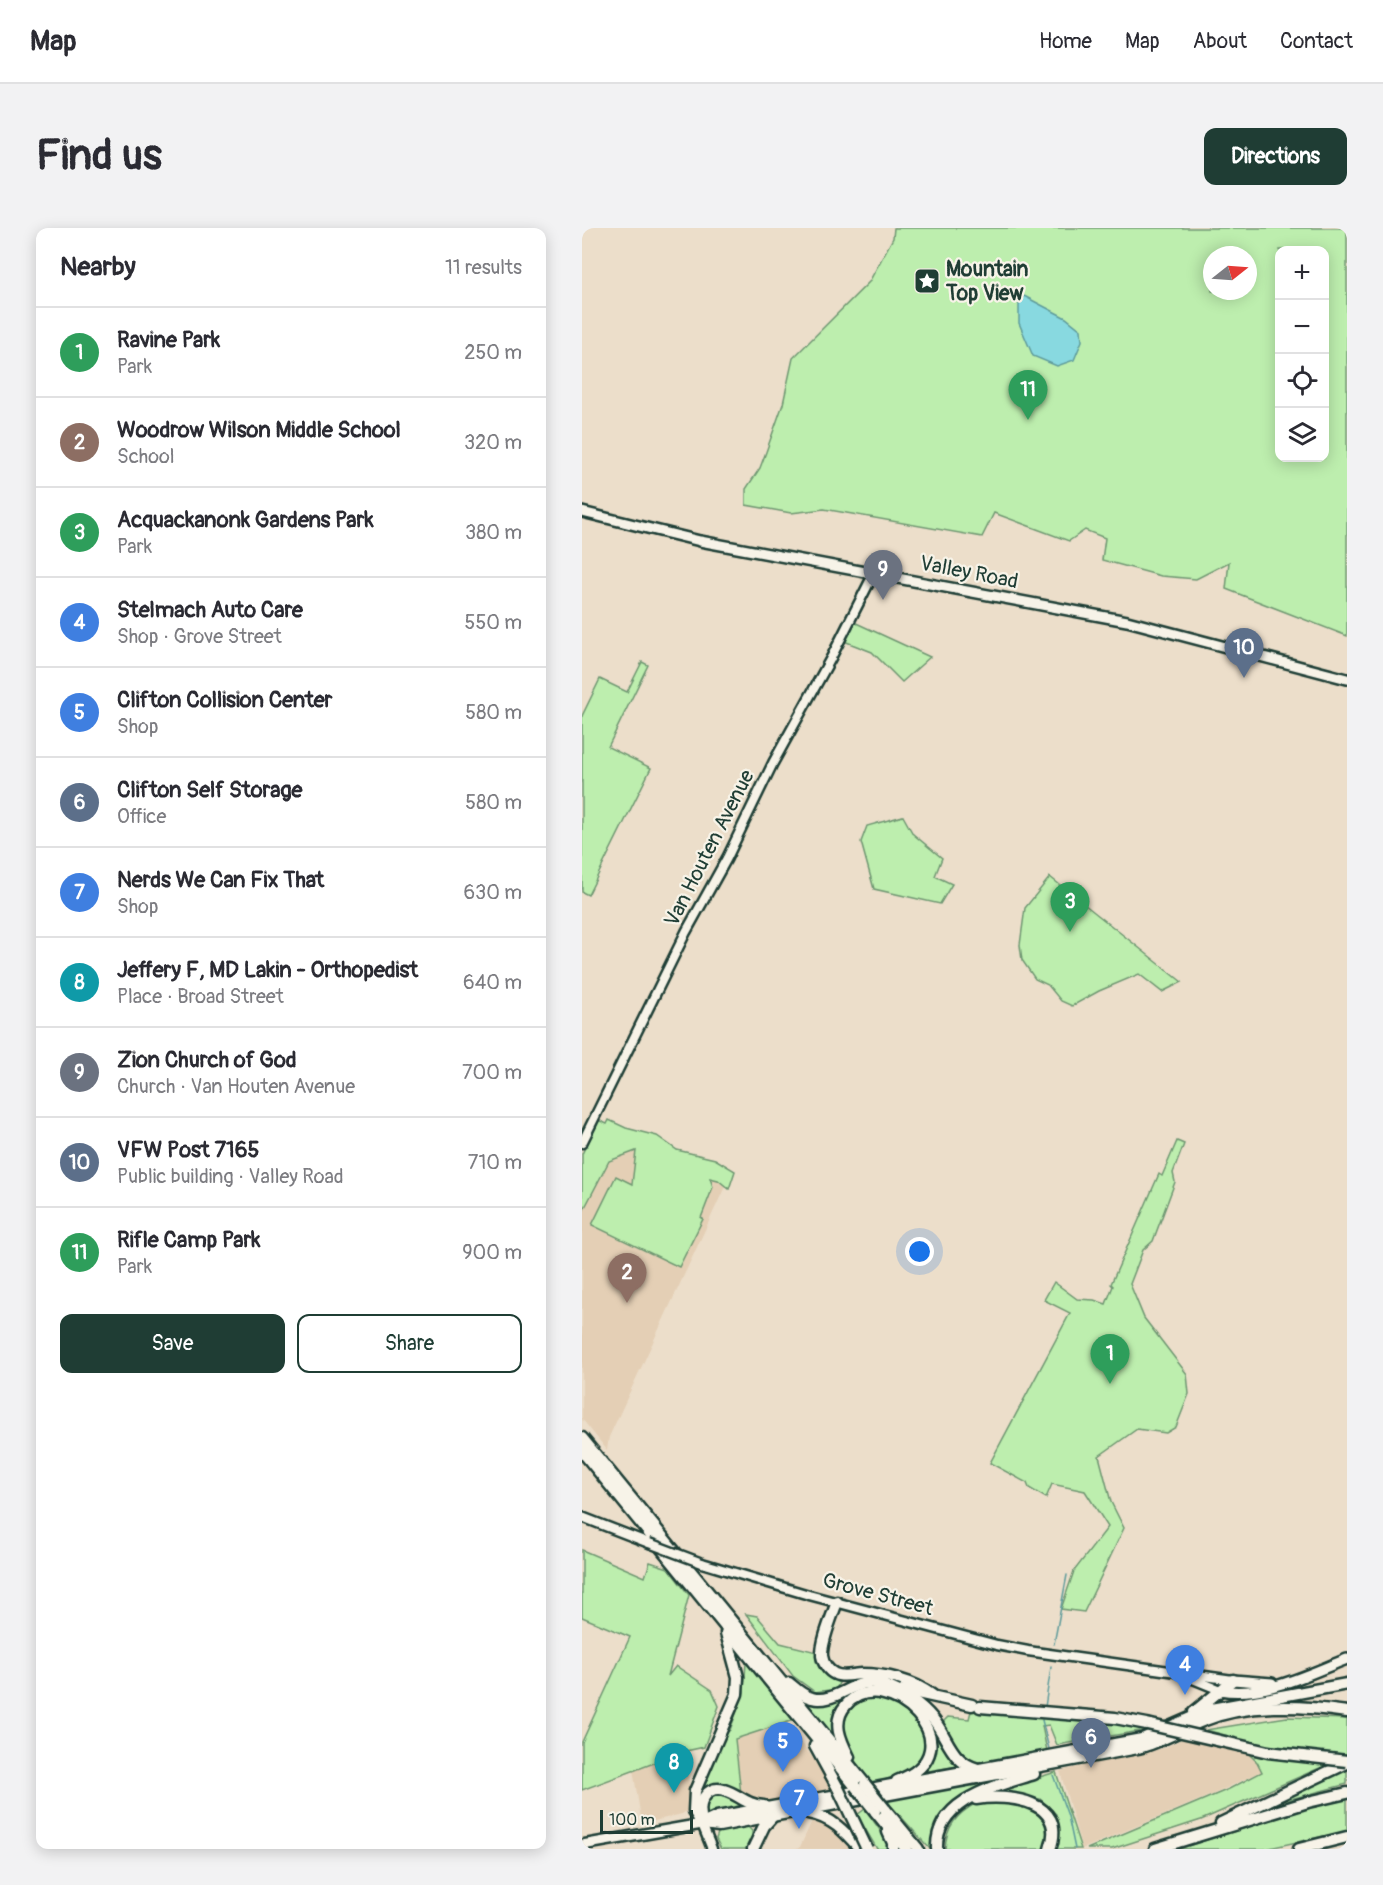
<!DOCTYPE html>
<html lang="en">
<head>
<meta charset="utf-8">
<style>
	body { margin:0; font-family:Pangolin,sans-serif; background:#f2f2f3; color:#2b2b33 }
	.controls { position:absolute; right:18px; top:18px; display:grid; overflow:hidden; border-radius:12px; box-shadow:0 3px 15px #0003 }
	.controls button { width:54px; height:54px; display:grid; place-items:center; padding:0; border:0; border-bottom:2px solid #e1e1e2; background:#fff; color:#2b2b33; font:30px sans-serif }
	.compass { position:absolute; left:621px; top:18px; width:54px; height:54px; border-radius:50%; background:#fff; box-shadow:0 3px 15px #0003; rotate:73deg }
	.scale { position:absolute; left:18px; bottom:15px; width:93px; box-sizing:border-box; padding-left:6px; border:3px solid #1f3d34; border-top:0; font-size:16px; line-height:21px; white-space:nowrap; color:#1f3d34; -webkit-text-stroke:4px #f7f3e8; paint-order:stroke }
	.you { position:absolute; left:338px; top:1024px; width:21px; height:21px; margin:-15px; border:4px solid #fff; border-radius:50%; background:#1a73e8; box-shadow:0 0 0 9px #1a73e833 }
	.badge { display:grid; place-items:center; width:39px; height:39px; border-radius:50%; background:#1f3d34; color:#fff; font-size:20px; font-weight:700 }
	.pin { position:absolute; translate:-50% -50px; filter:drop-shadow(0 2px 3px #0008) }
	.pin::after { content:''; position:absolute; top:32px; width:21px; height:18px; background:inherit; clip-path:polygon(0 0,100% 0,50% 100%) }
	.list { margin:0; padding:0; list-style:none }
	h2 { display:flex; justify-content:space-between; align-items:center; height:78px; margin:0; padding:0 24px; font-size:26px }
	h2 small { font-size:20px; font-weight:400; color:#7c7c81 }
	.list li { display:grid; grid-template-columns:39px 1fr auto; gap:18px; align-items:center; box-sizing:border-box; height:90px; padding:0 24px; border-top:2px solid #e1e1e2 }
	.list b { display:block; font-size:22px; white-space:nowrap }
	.list p { margin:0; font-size:20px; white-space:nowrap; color:#7c7c81 }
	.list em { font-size:20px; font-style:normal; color:#7c7c81 }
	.actions { display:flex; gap:12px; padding:18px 24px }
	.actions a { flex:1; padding:14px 0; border:2px solid #1f3d34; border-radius:12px; text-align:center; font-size:21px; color:#1f3d34 }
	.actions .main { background:#1f3d34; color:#fff }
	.icon { flex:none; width:33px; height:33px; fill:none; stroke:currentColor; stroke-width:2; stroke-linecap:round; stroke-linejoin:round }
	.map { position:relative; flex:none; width:765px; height:1621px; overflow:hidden; border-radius:12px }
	header { display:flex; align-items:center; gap:36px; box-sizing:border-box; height:84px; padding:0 30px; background:#fff; border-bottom:2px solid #e1e1e2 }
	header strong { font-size:28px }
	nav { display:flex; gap:33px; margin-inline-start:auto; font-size:21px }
	.intro { display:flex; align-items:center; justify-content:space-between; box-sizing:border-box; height:144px; padding:0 36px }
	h1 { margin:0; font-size:42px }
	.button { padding:15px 27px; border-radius:12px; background:#1f3d34; color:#fff; font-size:21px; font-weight:700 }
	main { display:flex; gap:36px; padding:0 36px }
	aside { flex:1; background:#fff; border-radius:12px; box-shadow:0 3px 15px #0003 }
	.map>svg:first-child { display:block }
	.built { fill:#e4cfb5 }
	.green { fill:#bdeeae; stroke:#6e9671; stroke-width:1.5; fill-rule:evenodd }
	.water { fill:#88d9e0; stroke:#5e9b9b; stroke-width:1.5 }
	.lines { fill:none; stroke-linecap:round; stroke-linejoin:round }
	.stream { stroke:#5e9b9b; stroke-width:1.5 }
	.secondary-casing { stroke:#1f3d34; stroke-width:13 }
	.primary-casing { stroke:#1f3d34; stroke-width:14 }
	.highway-casing { stroke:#1f3d34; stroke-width:15 }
	.secondary { stroke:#f7f3e8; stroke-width:8 }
	.primary { stroke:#f7f3e8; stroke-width:9 }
	.highway { stroke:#f7f3e8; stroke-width:10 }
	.secondary-bridge-casing { stroke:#1f3d34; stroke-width:13; stroke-linecap:butt }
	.highway-bridge-casing { stroke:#1f3d34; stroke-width:15; stroke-linecap:butt }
	.secondary-bridge { stroke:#f7f3e8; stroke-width:8 }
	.highway-bridge { stroke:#f7f3e8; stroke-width:10 }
	.labels { text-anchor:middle; stroke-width:4.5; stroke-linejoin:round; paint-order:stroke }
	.poi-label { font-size:21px; font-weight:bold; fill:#1f3d34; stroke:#f7f3e8; text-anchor:start }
	.street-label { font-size:21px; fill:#1f3d34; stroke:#f7f3e8 }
</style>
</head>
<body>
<header>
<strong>Map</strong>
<nav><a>Home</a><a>Map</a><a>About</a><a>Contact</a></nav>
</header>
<div class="intro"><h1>Find us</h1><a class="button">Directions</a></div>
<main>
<aside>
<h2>Nearby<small>11 results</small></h2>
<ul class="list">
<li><span class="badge" style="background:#2e9e5b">1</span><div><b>Ravine Park</b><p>Park</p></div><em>250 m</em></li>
<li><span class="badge" style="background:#8d6e63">2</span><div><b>Woodrow Wilson Middle School</b><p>School</p></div><em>320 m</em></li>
<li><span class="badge" style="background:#2e9e5b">3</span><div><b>Acquackanonk Gardens Park</b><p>Park</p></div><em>380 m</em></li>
<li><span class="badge" style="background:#3f7fe0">4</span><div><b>Stelmach Auto Care</b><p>Shop · Grove Street</p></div><em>550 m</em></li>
<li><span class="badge" style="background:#3f7fe0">5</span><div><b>Clifton Collision Center</b><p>Shop</p></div><em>580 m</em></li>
<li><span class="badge" style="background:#5c6f8a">6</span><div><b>Clifton Self Storage</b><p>Office</p></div><em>580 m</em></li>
<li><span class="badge" style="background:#3f7fe0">7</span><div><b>Nerds We Can Fix That</b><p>Shop</p></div><em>630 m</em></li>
<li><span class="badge" style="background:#0f9aa8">8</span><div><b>Jeffery F, MD Lakin - Orthopedist</b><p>Place · Broad Street</p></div><em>640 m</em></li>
<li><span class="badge" style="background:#6b7280">9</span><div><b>Zion Church of God</b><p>Church · Van Houten Avenue</p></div><em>700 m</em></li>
<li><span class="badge" style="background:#5c6f8a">10</span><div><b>VFW Post 7165</b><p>Public building · Valley Road</p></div><em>710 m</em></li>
<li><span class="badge" style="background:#2e9e5b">11</span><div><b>Rifle Camp Park</b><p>Park</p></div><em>900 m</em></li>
</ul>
<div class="actions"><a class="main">Save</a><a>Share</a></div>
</aside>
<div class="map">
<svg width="765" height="1621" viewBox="0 0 765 1621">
	<rect width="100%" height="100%" fill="#ecdeca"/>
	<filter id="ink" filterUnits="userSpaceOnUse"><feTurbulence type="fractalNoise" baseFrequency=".0167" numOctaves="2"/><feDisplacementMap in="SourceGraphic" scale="12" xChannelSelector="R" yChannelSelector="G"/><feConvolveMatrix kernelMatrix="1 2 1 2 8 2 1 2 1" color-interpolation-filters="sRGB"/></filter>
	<g filter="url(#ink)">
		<g class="built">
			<path d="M16 892 147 950 27 1209 25 1222 0 1191V926Z"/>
			<path d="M205 1495 247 1552 253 1564 185 1576 160 1569 153 1511Z"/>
			<path d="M600 1511 699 1534 632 1566 500 1621 478 1543 582 1520Z"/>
			<path d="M104 1523 108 1568 107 1581 100 1586 60 1596 51 1542Z"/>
			<path d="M231 1591 248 1599 267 1619 266 1621H215L218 1619Z"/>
		</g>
		<g class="green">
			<path d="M312 0H765V408L644 361 647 334 614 351 579 348 520 332 523 310 503 302 487 313 412 285 400 309 242 281 209 285 164 277V261L178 240 184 224 201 176 211 130 287 54 311 10ZM698 22H742V230H698ZM630 27H666V63H630Z"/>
			<path d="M272 394 348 429 320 454 290 424 262 413Z"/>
			<path d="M60 434 66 437 26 519 69 540 6 667 0 664V488L18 451 45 464Z"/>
			<path d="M321 588 331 606 360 630 353 648 370 656 358 676 292 661 279 614 285 598Z"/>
			<path d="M468 649 600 754 580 764 557 746 517 763 490 778 479 773 466 757 453 751 440 732 438 717 443 680Z"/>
			<path d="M16 892 25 896 27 892 44 900 75 908 95 922 133 931 153 943 147 961 136 952 128 950 131 959 119 990 121 991 97 1039 10 997 34 948 50 956 54 923 27 933 0 985V926Z"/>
			<path d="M595 913 602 916 591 945 593 954 571 1013 561 1022 548 1056 562 1090 605 1146 607 1166 594 1199 584 1205 555 1201 517 1228 529 1274 542 1300 502 1384 479 1381 492 1343 526 1299 503 1263 470 1256 464 1270 447 1260 445 1255 408 1235 488 1085 462 1072 472 1054 495 1071 512 1072 524 1076 531 1058 529 1056 570 962 577 946 580 948Z"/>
			<path d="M0 1322 63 1349 68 1334 86 1340 107 1367 86 1448 94 1438 130 1462 137 1478 122 1519 104 1523 0 1562V1514L48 1409 0 1389Z"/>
			<path d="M164 1386 175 1388 198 1415 235 1424 237 1435 245 1448 259 1451 254 1461 233 1464 211 1448Z"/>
			<path d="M164 1434 212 1492 153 1511 159 1566C144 1557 134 1553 118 1562L144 1505 148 1502 162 1464Z"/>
			<path d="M284 1459V1461L252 1498V1510L216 1466 227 1473Z"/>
			<path d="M293 1469C300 1471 309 1472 315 1476 333 1485 356 1515 338 1533 326 1545 306 1550 291 1556 273 1536 242 1495 274 1474 279 1471 287 1470 293 1469Z"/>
			<path d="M389 1483 546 1494 570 1501 475 1517 467 1497 460 1498 465 1523 403 1537 383 1534 361 1497 362 1493 366 1489 387 1491Z"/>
			<path d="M705 1489 765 1491V1528L619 1592 530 1621H505L647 1561 680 1544 675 1534 650 1509 624 1502Z"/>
			<path d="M353 1497 377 1538 340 1544 354 1526Z"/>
			<path d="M765 1541V1556L694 1575V1574Z"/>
			<path d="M474 1544 499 1621H473L477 1616 474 1586 458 1571 413 1563Z"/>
			<path d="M435 1547C396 1562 351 1570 348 1621L304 1572Z"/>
			<path d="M135 1566H140L165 1579 126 1587 124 1585 123 1578 128 1568Z"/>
			<path d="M765 1571V1603L683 1621H596L727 1580Z"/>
			<path d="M394 1575C418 1575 457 1567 466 1597 468 1604 466 1614 465 1621H363C364 1598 375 1586 394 1575Z"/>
			<path d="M283 1581 305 1612 306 1621H295L275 1587Z"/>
			<path d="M164 1597 170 1603V1608L164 1621H139L134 1611 137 1602Z"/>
		</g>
		<path class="water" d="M442 68 484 90 499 102 500 113 492 132 475 138 451 128 437 95V71Z"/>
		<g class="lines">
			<g class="stream">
				<path d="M472 1416 485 1347"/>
				<path d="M463 1479 469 1439"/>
				<path d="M460 1492 467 1521"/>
				<path d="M471 1547 486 1588 493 1621"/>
			</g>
			<g class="secondary-casing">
				<g id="secondary">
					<path d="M0 915 104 704 145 630 191 535 249 430 292 345"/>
					<path d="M0 1289 67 1315"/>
					<path d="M120 1335 227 1367 415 1417 446 1423 651 1452"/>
					<path d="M606 1449 638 1462"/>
					<path d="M120 1596 130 1621"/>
				</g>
			</g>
			<g class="primary-casing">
				<g id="primary">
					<path d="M0 284 118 313 545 393 765 451"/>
					<path d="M651 1452 690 1455"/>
					<path d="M638 1462C681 1470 726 1446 765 1431"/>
					<path d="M0 1617 120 1596"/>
				</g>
			</g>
			<g class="highway-casing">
				<g id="highway">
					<path d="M0 1210 283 1556"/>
					<path d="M0 1223 273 1558"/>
					<path d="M255 1374C250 1388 239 1414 240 1428 241 1435 246 1443 253 1446 261 1450 271 1446 280 1446 303 1446 332 1453 350 1467"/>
					<path d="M207 1455C214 1461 221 1468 230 1470 255 1477 274 1446 301 1457 320 1464 338 1475 351 1491 367 1511 368 1533 396 1541"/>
					<path d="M322 1462 390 1477"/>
					<path d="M398 1479 533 1490 565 1496"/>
					<path d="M612 1484 651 1452"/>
					<path d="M233 1518 256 1560"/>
					<path d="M267 1529C259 1513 249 1494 264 1477 303 1432 399 1522 315 1553"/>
					<path d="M394 1571C426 1566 486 1572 468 1621"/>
					<path d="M303 1581 336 1621"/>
					<path d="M293 1583 324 1621"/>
					<path d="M226 1585C250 1589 263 1604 278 1621"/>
					<path d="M119 1588C116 1574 125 1557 142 1562 158 1567 164 1577 182 1578"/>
					<path d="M639 1595 765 1535"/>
					<path d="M120 1596 135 1589 560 1511 629 1481 765 1456"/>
					<path d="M120 1596 112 1583 113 1563 155 1466 156 1449 144 1405"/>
					<path d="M121 1596 137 1598 158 1594 556 1520C579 1514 598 1502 620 1493 666 1475 717 1477 765 1484"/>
					<path d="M306 1604 311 1615V1621"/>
					<path d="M171 1621 182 1598 190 1589"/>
					<path d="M355 1621C353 1571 415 1558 452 1546"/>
					<path d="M573 1621 726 1574 765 1565"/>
					<path d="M717 1621 765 1609"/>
				</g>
			</g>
			<use href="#secondary" class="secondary"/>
			<use href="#primary" class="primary"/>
			<use href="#highway" class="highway"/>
			<g class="secondary-bridge-casing">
				<path id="secondary-bridge" d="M67 1315 120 1335"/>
			</g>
			<g class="highway-bridge-casing">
				<g id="highway-bridge">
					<path d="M565 1496 686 1524 765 1533"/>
					<path d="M283 1556 303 1581"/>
					<path d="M273 1558 293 1583"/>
					<path d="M256 1560 285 1621"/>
				</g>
			</g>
			<use href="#secondary-bridge" class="secondary-bridge"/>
			<use href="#highway-bridge" class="highway-bridge"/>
		</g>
	</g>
	<defs>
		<g id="sight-square" transform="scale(1.35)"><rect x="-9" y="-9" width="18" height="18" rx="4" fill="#1f3d34" stroke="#f7f3e8"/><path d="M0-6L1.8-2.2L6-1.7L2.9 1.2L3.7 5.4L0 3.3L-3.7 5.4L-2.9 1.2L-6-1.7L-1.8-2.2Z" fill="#fff"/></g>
	</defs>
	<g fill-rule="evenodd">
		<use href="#sight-square" x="345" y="53"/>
	</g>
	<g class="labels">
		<g class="poi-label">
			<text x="364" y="48">Mountain<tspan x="364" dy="24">Top View</tspan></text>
		</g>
		<g class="street-label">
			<text transform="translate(387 344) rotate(11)" y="7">Valley Road</text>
			<text transform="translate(127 620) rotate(-63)" y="7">Van Houten Avenue</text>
			<text transform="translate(296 1366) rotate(15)" y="7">Grove Street</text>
		</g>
	</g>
</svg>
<div class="controls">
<button>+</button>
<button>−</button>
<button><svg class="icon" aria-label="locate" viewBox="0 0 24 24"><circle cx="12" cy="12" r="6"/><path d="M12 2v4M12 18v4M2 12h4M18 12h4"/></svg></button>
<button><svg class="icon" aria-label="layers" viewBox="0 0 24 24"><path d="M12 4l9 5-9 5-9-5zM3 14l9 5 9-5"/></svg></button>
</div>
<svg class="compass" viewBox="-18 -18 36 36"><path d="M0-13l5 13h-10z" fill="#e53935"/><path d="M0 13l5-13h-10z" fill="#7c7c81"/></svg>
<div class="scale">100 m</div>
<div class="you"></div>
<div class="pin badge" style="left:528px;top:1156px;background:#2e9e5b">1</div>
<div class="pin badge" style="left:45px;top:1075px;background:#8d6e63">2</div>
<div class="pin badge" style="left:488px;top:704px;background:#2e9e5b">3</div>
<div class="pin badge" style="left:603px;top:1467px;background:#3f7fe0">4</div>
<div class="pin badge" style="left:201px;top:1544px;background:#3f7fe0">5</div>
<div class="pin badge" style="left:509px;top:1540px;background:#5c6f8a">6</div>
<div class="pin badge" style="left:217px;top:1601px;background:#3f7fe0">7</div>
<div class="pin badge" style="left:92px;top:1565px;background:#0f9aa8">8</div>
<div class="pin badge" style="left:301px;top:372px;background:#6b7280">9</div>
<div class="pin badge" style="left:662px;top:450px;background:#5c6f8a">10</div>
<div class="pin badge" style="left:446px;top:192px;background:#2e9e5b">11</div>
</div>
</main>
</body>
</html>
